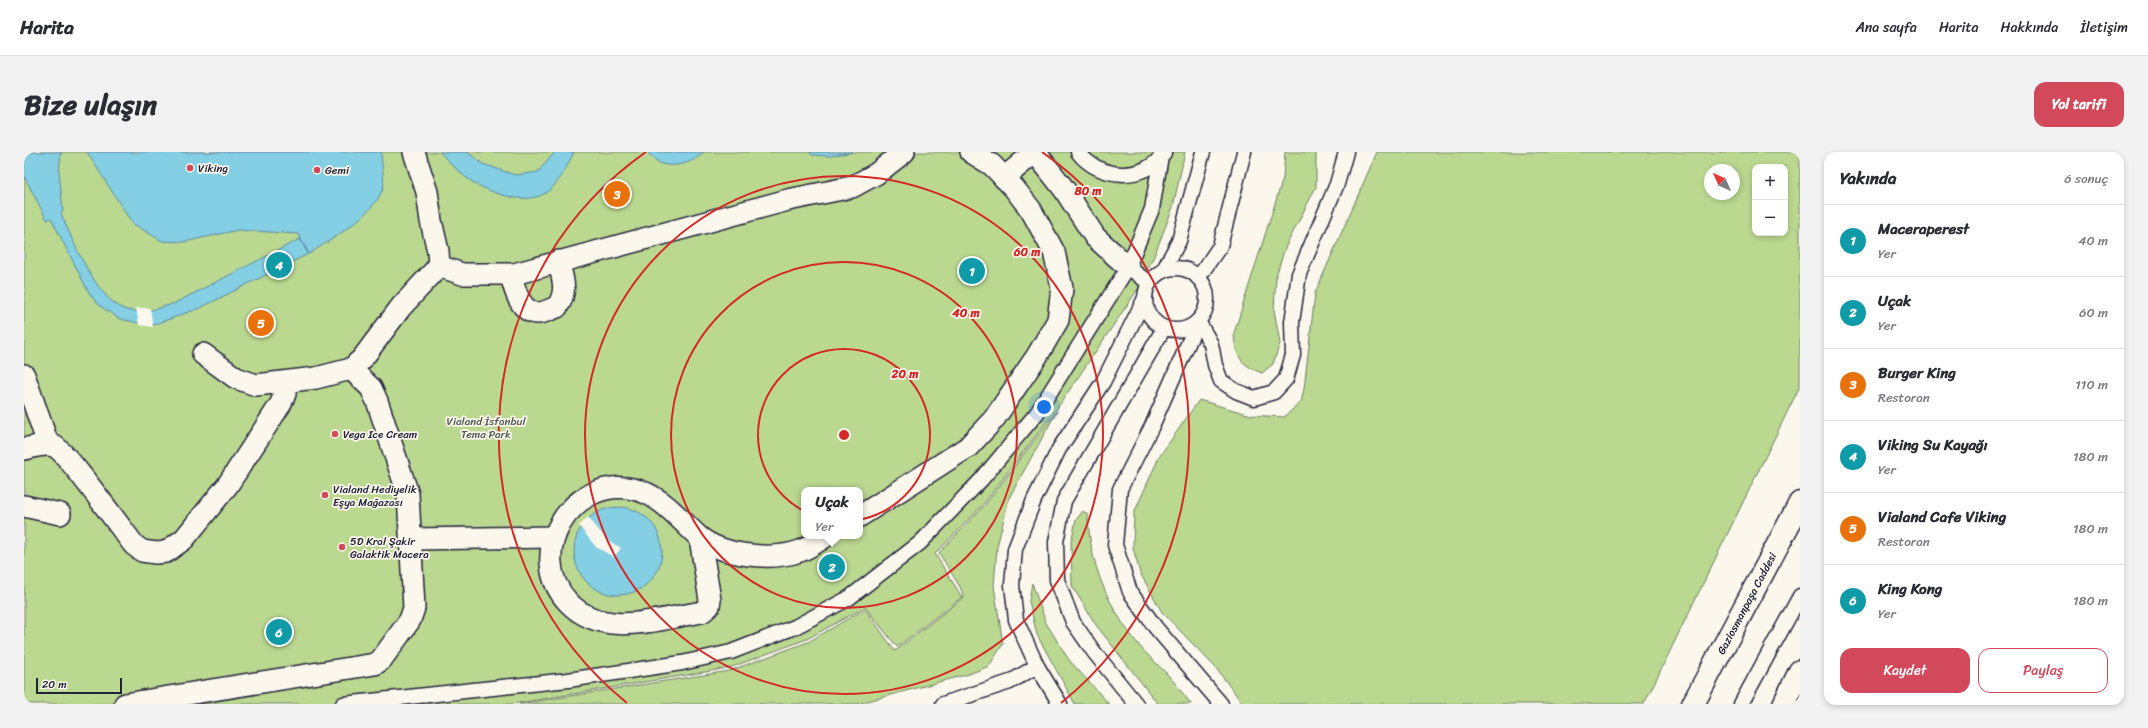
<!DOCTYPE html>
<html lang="tr">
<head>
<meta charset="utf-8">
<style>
	body { margin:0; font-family:Sriracha,sans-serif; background:#f2f2f3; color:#2b2b33 }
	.controls { position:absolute; right:12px; top:12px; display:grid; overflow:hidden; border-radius:8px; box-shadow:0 2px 6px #0003 }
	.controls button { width:36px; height:36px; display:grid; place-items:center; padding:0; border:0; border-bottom:1px solid #e1e1e2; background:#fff; color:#2b2b33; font:20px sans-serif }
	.compass { position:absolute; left:1680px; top:12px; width:36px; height:36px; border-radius:50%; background:#fff; box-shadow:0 2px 6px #0003; rotate:315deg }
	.scale { position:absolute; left:12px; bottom:10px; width:86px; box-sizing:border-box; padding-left:4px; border:2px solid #22223b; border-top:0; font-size:11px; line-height:14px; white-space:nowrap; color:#22223b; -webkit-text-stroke:3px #fbf7ec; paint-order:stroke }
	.you { position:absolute; left:1020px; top:255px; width:14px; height:14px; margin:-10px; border:3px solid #fff; border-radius:50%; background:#1a73e8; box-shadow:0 0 0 6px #1a73e833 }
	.badge { display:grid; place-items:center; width:26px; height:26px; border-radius:50%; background:#d1495b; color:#fff; font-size:13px; font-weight:700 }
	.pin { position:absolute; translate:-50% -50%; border:2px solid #fff; box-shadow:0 1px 4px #0006 }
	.popup { position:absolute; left:777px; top:335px; width:62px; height:52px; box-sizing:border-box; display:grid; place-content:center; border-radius:8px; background:#fff; filter:drop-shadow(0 1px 3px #0005); font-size:13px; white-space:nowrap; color:#7c7c81 }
	.popup b { font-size:15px; color:#2b2b33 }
	.popup::after { content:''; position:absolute; left:50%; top:100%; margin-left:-8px; border:8px solid transparent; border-top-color:#fff }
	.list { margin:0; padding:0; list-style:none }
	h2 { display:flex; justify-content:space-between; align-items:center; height:52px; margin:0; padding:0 16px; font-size:17px }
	h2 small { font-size:13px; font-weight:400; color:#7c7c81 }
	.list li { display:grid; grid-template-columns:26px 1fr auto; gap:12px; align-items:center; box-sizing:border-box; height:72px; padding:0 16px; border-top:1px solid #e1e1e2 }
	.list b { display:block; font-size:15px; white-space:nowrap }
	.list p { margin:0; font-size:13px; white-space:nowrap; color:#7c7c81 }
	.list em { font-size:13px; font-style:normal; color:#7c7c81 }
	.actions { display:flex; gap:8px; padding:12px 16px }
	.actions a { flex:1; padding:9px 0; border:1px solid #d1495b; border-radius:12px; text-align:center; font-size:14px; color:#d1495b }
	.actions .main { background:#d1495b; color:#fff }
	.map { position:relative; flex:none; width:1776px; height:552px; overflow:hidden; border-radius:12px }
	header { display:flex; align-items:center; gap:24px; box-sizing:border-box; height:56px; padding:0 20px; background:#fff; border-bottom:1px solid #e1e1e2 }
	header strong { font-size:19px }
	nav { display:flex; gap:22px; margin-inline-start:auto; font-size:14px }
	.intro { display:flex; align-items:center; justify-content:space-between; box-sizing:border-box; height:96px; padding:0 24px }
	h1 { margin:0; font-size:28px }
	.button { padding:10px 18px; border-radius:12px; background:#d1495b; color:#fff; font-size:14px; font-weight:700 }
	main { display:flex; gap:24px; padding:0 24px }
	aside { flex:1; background:#fff; border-radius:12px; box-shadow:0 2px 6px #0003 }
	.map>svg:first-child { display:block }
	.green { fill:#bad890; stroke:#6e7d66; fill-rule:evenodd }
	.water { fill:#84cfe4; stroke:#5d8aa0 }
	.pier { fill:#fbf7ec }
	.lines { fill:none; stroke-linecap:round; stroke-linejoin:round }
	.service-casing { stroke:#22223b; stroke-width:17 }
	.pedestrian-casing { stroke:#22223b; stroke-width:24 }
	.primary-casing { stroke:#22223b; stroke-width:25 }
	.service { stroke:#fbf7ec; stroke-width:14 }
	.pedestrian { stroke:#fbf7ec; stroke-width:21 }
	.primary { stroke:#fbf7ec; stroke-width:22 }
	.ring { fill:none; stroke:#d62828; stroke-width:2 }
	.poi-dot { fill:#d1495b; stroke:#fbf7ec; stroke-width:1.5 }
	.labels { text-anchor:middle; stroke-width:3.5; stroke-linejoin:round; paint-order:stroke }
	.poi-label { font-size:11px; fill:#22223b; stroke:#fbf7ec; text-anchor:start }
	.park-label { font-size:11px; fill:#505954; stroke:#fbf7ec }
	.street-label { font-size:11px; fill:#22223b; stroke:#fbf7ec }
	.centre { fill:#d62828; stroke:#fbf7ec; stroke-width:2 }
	.ring-label { font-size:12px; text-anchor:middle; font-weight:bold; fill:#d62828; stroke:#fbf7ec; stroke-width:3.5; stroke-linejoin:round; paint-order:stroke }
</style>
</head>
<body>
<header>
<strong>Harita</strong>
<nav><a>Ana sayfa</a><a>Harita</a><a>Hakkında</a><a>İletişim</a></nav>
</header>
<div class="intro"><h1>Bize ulaşın</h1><a class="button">Yol tarifi</a></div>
<main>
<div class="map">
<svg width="1776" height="552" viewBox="0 0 1776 552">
	<rect width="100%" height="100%" fill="#fbf7ec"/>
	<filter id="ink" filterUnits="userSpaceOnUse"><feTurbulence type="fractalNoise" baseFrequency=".025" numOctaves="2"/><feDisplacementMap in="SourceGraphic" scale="8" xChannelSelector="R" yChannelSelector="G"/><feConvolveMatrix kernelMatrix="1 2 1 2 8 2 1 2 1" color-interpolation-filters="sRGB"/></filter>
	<g filter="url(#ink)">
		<g class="green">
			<path d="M0 0H1161L1149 55 1130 104 1114 137 1034 255 957 355 911 402 938 445 873 495 841 455 783 487 705 516 488 552H0ZM780 338H836V384H780Z"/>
			<path d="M1261 0H1292V35L1261 96 1252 124 1250 158 1256 191 1249 212 1238 221C1216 213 1211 203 1210 181L1259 26Z"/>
			<path d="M1353 0H1776V234L1620 552H1219L1191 515 1138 460 1116 421 1109 396 1110 361 1135 305 1175 248 1227 263 1260 265 1277 250 1280 237 1291 141ZM1731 15H1761V81H1731ZM1686 18H1710V42H1686Z"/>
			<path d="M1033 259 985 346 973 395 970 434 979 492 965 514 945 522 833 552H495L705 519 784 490 841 457 871 499 940 445 936 435 915 401 960 354Z"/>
			<path d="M1059 359 1064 363C1065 411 1084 455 1114 492 1122 503 1133 511 1142 521 1151 530 1159 542 1167 552H1134L1072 473 1048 434 1047 390 1052 368Z"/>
			<path d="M1008 431 1022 471 1045 508 1085 552H1051L1013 483 1005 449Z"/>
		</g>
		<g class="water">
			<path d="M0 0H37L35 19 39 59 37 61C48 88 72 146 100 157 116 163 136 156 151 151L276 87 284 102 176 156 129 173 115 171 96 167 76 154 65 141 27 66 23 68 0 24Z"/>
			<path d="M63 0H357C357 8 361 31 359 37 348 64 308 87 285 102L274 82 214 78 160 90 138 89 108 71Z"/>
			<path d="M416 0H443L459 12 491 23 514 20 531 0H550C543 14 536 31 523 40 503 54 469 42 450 31 437 23 426 11 416 0Z"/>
			<path d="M623 0H680C670 10 653 16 638 12 633 10 627 4 623 0Z"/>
			<path d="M785 0H829L806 4 788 3Z"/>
			<circle cx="594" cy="399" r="44"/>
		</g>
		<g class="pier">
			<path d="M112 156H126L129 175 115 173Z"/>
			<path d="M564 365 583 388 597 396 590 405 572 395 555 374Z"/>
		</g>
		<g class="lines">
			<g class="service-casing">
				<g id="service">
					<path d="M1054 0C1074 27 1120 31 1140 1"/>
					<path d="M1104 115 1125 131"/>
					<circle cx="1152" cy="147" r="31"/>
					<path d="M1139 119 1155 89 1179 0"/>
					<path d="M1174 126 1196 94 1220 0"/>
					<path d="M1174 169 1128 274 1096 337 1091 393 1106 440 1132 476 1197 552"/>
					<path d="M1174 169 1187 192 1191 213 1197 229 1212 239 1230 246 1250 240 1262 227 1269 203 1268 170 1275 122 1313 32 1322 0"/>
					<path d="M319 552 544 528 658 511 707 500 771 475 825 446 896 391 957 328 1013 261 1104 115 1128 57 1137 4"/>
					<path d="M919 552 986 530 1013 514"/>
					<path d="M1036 552 1013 514 992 468 988 433 991 397 1010 348 1035 297 1079 230 1121 146"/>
					<path d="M1112 552 1070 500 1049 470 1033 428 1032 390 1040 349 1140 176"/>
					<path d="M1717 552 1776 444"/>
				</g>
			</g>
			<g class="pedestrian-casing">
				<g id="pedestrian">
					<path d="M1011 0 1040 37 1071 85 1104 115"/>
					<path d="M980 26 1011 0"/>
					<path d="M415 114 438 122H490L764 48 828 35 852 22 880 0"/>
					<path d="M487 123C490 136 496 161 514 161 520 161 527 157 533 155 544 140 539 126 534 109"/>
					<path d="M179 202 212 226 232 233 292 226 327 217 338 207 377 155 415 114 414 99 407 69 403 40 390 0"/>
					<path d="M0 223 24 292"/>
					<path d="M0 297C10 295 21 291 30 294 42 299 98 378 110 393L118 399 132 401 142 400 160 387 203 334 256 253 261 242 262 230"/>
					<path d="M0 354 36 362"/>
					<path d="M836 364 944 295 970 267 1013 204 1034 168 1038 136 1030 100 1007 58 990 36 968 13 947 0"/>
					<path d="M676 386 686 448 685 454 678 460C634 467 579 487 544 450 500 403 547 324 609 337 636 342 655 367 674 384 697 404 748 409 776 399 785 396 794 389 802 384"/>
					<path d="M388 387 530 385"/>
					<path d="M101 552 351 512 357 508 386 468 390 456 384 342 353 249 347 236 327 217"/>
				</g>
			</g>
			<g class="primary-casing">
				<g id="primary">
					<path id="s1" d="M1669 552 1776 351"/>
					<path d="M1760 552 1776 519"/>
				</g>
			</g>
			<use href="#service" class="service"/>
			<use href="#pedestrian" class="pedestrian"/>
			<use href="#primary" class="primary"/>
		</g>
	</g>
	<g class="ring">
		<circle cx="820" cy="283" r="86"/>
		<circle cx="820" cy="283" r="173"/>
		<circle cx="820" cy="283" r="259"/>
		<path d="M603 551A345 345 0 0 1 622 0M1018 0A345 345 0 0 1 1037 551"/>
	</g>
	<g class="poi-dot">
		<circle cx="166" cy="16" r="4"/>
		<circle cx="293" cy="18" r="4"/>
		<circle cx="311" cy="282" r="4"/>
		<circle cx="301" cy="343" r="4"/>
		<circle cx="318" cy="395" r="4"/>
	</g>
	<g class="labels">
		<g class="poi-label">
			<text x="174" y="20">Viking</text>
			<text x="301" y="22">Gemi</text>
			<text x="319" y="286">Vega Ice Cream</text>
			<text x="309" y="341">Vialand Hediyelik<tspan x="309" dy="13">Eşya Mağazası</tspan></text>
			<text x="326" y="393">5D Kral Şakir<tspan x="326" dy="13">Galaktik Macera</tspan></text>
		</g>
		<g class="park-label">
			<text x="462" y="273">Vialand İsfanbul<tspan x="462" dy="13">Tema Park</tspan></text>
		</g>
		<g class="street-label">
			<text dy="4" stroke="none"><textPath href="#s1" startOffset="114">Gaziosmanpaşa Caddesi</textPath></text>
		</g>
	</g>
	<circle cx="820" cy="283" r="6" class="centre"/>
	<g class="ring-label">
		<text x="1064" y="43">80 m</text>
		<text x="1003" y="104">60 m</text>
		<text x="942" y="165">40 m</text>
		<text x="881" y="226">20 m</text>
	</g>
</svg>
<div class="controls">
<button>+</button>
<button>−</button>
</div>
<svg class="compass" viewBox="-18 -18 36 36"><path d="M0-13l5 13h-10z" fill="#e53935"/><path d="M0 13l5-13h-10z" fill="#7c7c81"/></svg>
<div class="scale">20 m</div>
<div class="you"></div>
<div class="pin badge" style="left:948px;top:119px;background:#0f9aa8">1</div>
<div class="pin badge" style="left:808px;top:415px;background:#0f9aa8">2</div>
<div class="popup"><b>Uçak</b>Yer</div>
<div class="pin badge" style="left:593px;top:42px;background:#e8710a">3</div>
<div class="pin badge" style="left:255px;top:113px;background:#0f9aa8">4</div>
<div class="pin badge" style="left:237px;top:171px;background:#e8710a">5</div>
<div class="pin badge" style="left:255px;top:480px;background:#0f9aa8">6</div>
</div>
<aside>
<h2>Yakında<small>6 sonuç</small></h2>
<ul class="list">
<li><span class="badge" style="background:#0f9aa8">1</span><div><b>Maceraperest</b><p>Yer</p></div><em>40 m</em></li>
<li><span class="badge" style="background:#0f9aa8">2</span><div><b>Uçak</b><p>Yer</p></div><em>60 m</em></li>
<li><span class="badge" style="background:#e8710a">3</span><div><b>Burger King</b><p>Restoran</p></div><em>110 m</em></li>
<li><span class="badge" style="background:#0f9aa8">4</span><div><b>Viking Su Kayağı</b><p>Yer</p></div><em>180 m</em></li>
<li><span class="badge" style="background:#e8710a">5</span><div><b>Vialand Cafe Viking</b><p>Restoran</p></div><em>180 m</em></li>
<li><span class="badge" style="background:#0f9aa8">6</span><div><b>King Kong</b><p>Yer</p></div><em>180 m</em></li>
</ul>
<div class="actions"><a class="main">Kaydet</a><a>Paylaş</a></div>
</aside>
</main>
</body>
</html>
